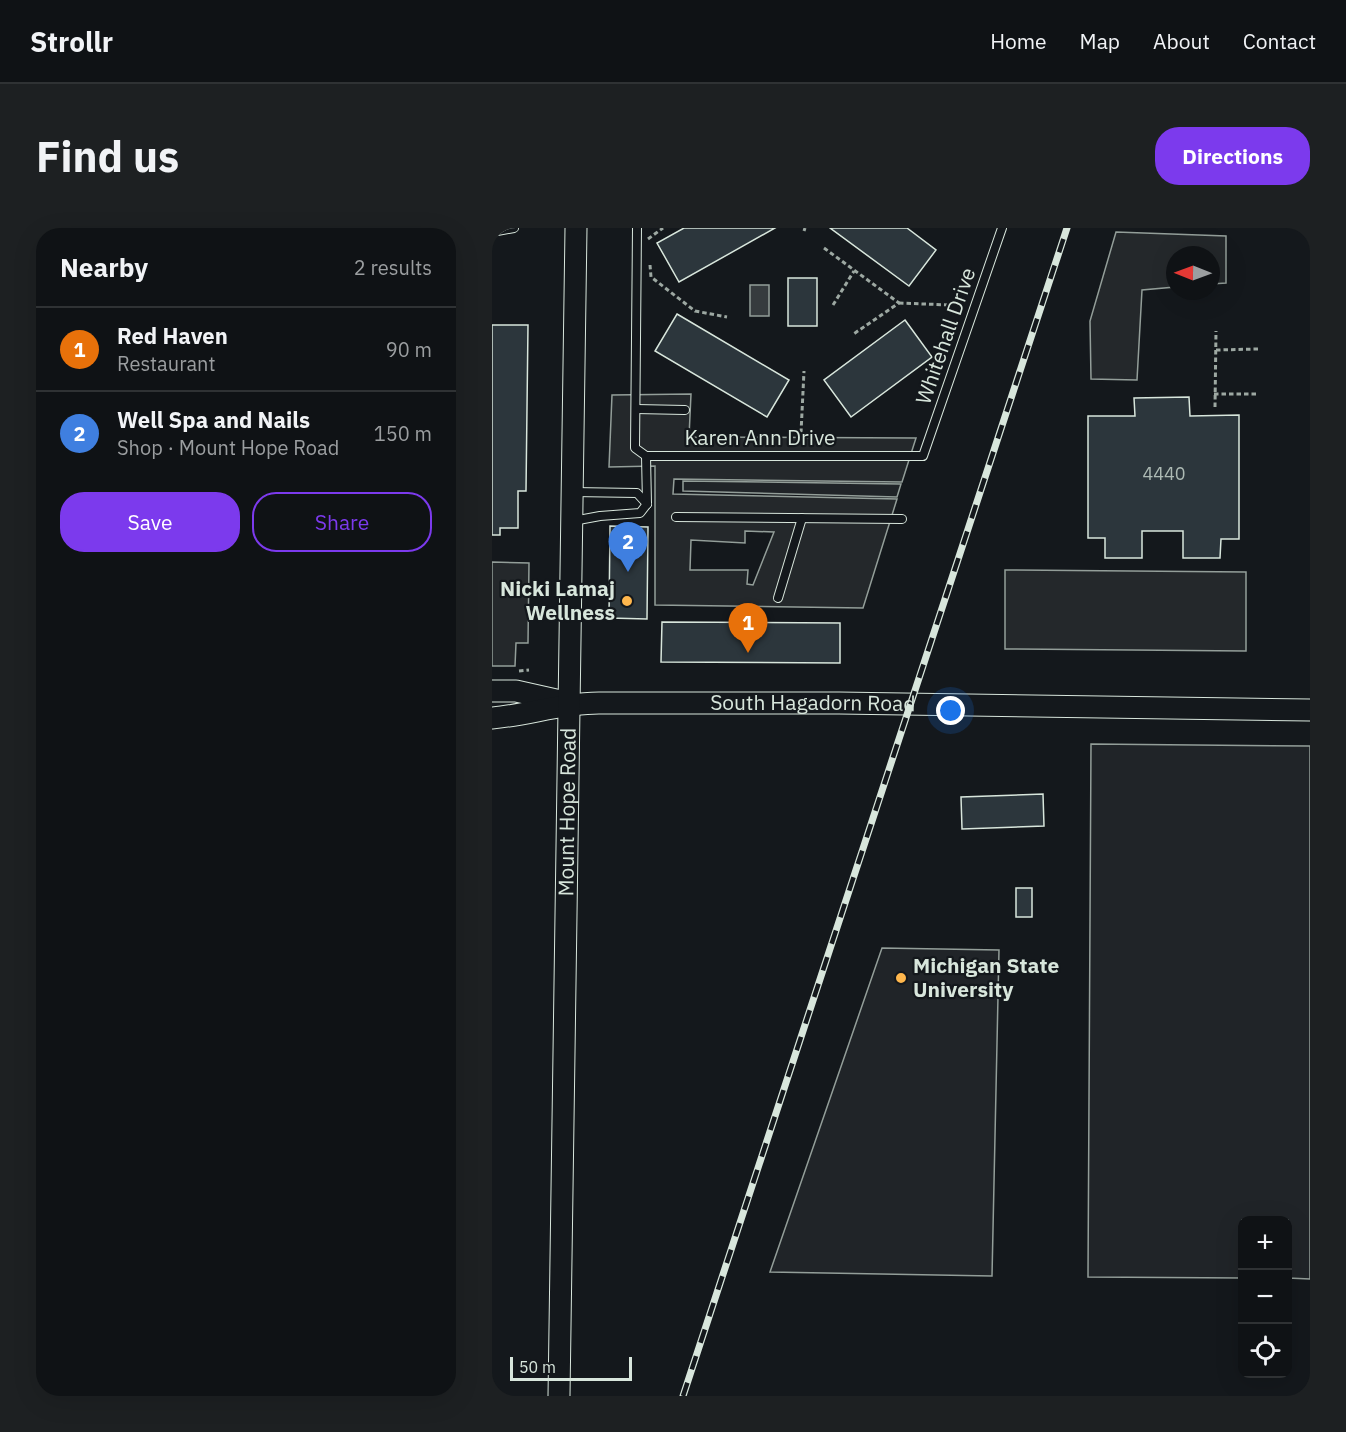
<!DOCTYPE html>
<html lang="en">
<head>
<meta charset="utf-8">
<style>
	body { margin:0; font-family:"IBM Plex Sans",sans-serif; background:#1d2022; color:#f1f3f6 }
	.controls { position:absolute; right:18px; bottom:18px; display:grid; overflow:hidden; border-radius:12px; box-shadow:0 6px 24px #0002 }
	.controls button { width:54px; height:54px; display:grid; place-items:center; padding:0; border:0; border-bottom:2px solid #2f3234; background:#0f1215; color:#f1f3f6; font:30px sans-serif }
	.compass { position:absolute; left:674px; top:18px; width:54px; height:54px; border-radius:50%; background:#0f1215; box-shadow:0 6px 24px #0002; rotate:271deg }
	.scale { position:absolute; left:18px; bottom:15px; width:122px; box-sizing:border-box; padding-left:6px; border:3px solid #d8e6dc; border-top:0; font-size:16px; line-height:21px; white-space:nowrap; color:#d8e6dc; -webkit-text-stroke:4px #14181c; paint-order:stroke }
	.you { position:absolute; left:459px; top:483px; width:21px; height:21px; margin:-15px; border:4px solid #fff; border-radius:50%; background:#1a73e8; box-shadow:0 0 0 9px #1a73e833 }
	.badge { display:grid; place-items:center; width:39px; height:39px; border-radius:50%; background:#7c3aed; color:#fff; font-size:20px; font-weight:700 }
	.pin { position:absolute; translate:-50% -50px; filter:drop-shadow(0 2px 3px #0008) }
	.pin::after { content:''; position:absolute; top:32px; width:21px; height:18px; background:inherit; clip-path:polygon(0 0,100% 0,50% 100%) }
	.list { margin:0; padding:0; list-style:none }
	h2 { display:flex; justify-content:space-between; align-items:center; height:78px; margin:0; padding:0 24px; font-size:26px }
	h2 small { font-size:20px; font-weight:400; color:#9b9ea0 }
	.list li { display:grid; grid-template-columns:39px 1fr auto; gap:18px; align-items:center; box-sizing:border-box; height:84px; padding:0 24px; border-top:2px solid #2f3234 }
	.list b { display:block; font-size:22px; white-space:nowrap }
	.list p { margin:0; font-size:20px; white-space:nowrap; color:#9b9ea0 }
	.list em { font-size:20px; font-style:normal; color:#9b9ea0 }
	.actions { display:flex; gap:12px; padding:18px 24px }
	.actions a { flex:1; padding:14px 0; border:2px solid #7c3aed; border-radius:24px; text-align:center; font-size:21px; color:#7c3aed }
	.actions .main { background:#7c3aed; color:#fff }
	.icon { flex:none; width:33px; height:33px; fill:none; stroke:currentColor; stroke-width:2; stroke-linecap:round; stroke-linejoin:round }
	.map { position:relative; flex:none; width:818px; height:1168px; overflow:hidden; border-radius:24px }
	header { display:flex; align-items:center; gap:36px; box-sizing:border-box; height:84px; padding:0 30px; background:#0f1215; border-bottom:2px solid #2f3234 }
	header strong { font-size:28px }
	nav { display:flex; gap:33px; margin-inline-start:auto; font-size:21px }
	.intro { display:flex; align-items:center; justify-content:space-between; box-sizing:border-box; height:144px; padding:0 36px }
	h1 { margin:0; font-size:42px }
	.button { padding:15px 27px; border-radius:24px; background:#7c3aed; color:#fff; font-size:21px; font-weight:700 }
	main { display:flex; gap:36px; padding:0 36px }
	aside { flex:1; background:#0f1215; border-radius:24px; box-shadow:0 6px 24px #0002 }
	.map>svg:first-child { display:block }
	.green { fill:#202428; stroke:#939e99; stroke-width:1.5 }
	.parking { fill:#24282b; stroke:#939e99; stroke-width:1.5; fill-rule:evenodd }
	.water { fill:#363b3e; stroke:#939e99; stroke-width:1.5 }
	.building { fill:#2c363c; stroke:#d8e6dc; stroke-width:1.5 }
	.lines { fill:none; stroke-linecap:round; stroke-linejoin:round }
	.lane-casing { stroke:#d8e6dc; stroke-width:10 }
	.secondary-casing { stroke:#d8e6dc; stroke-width:23 }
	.path { stroke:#9da8a2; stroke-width:3; stroke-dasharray:4.5 3; stroke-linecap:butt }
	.lane { stroke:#14181c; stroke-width:8 }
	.secondary { stroke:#14181c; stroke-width:21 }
	.rail-casing { stroke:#d8e6dc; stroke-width:7 }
	.rail { stroke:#14181c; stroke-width:4.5; stroke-dasharray:14; stroke-linecap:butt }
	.poi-dot { fill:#ffb74d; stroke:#14181c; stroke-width:2 }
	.labels { text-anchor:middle; stroke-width:4.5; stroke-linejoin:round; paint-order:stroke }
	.number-label { font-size:18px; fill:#adbab4 }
	.street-label { font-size:21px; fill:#d8e6dc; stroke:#14181c }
	.poi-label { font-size:21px; font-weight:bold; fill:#d8e6dc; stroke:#14181c; text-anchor:end }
</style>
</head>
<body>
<header>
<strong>Strollr</strong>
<nav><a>Home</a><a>Map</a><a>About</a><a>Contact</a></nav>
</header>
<div class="intro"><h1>Find us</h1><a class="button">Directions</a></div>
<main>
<aside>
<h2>Nearby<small>2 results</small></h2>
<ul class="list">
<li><span class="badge" style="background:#e8710a">1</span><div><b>Red Haven</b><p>Restaurant</p></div><em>90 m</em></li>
<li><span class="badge" style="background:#3f7fe0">2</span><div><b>Well Spa and Nails</b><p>Shop · Mount Hope Road</p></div><em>150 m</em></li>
</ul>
<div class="actions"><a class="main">Save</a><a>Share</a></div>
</aside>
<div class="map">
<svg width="818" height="1168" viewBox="0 0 818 1168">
	<rect width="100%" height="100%" fill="#14181c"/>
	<g class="green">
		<path d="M191 253 409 256 405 269 191 263Z"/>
		<path d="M599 516 818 518V1051L796 1050V992H750V1050L596 1049Z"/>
		<path d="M390 720 507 722 500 1048 278 1044Z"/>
	</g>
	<g class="parking">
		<path d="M624 4 734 8V55L719 56V27H683V59L650 62 645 152 599 151 598 93Z"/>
		<path d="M199 166 197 209 424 210 410 254 182 251 181 266 405 271 371 380 163 377V238L117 239 120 167ZM253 303 282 304 261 357 255 356 256 342H198L199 312 253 315Z"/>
		<path d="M0 334 37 335 36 415H24L23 438H0Z"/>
		<path d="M513 342 754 344V423L513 421Z"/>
	</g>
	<rect class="water" x="258" y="57" width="19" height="31"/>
	<g class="building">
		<path d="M192 0H283L187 54 165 15Z"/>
		<path d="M338 0H415L444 22 417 58Z"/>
		<rect x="296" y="50" width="29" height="48"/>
		<path d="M185 86 297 152 275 189 163 123Z"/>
		<path d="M413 92 440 129 359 189 332 152Z"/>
		<path d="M0 97H36L34 263H26V300H8V307H0Z"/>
		<path d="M697 169 698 188 747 187V311H729L728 330H691V303H650V330H613V310H596V188H643L642 170Z"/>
		<path d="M118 298 156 299 155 391 117 390Z"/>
		<path d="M170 394 348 395V435L169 434Z"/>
		<path d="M551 566 552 598 470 601 469 569Z"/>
		<rect x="524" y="660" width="16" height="29"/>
	</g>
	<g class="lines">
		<g class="lane-casing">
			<g id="lane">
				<path d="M145 0 143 220 154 228"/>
				<path d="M0 4 22 0"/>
				<path d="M144 181 193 182"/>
				<path d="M81 264 145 265 155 276"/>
				<path d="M155 276 154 228H431L510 0"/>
				<path d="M184 289 410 291"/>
				<path d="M81 293 108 288 148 285 155 276"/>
				<path d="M286 370 310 290"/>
			</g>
		</g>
		<g class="secondary-casing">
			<g id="secondary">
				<path d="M0 463H24L73 474"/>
				<path id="s1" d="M0 490C36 487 70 475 107 475H347L818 482"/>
				<path id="s2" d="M67 1168 84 0"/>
			</g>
		</g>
		<g class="path">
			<path d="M312 3 313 0"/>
			<path d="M156 11 171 0"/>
			<path d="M332 20 407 75 360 107"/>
			<path d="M158 37 159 49 203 83 235 89"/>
			<path d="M407 75 458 77"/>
			<path d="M341 77 362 43"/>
			<path d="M724 122 766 121"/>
			<path d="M722 166H766"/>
			<path d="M723 179 724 103"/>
			<path d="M309 205 312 143"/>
			<path d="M27 443 37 442"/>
		</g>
		<use href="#lane" class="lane"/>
		<use href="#secondary" class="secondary"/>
		<g class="rail-casing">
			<path id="rail" d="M191 1168 575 0"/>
		</g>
		<use href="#rail" class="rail"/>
	</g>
	<g class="poi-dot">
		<circle cx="135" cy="373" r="6"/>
		<circle cx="409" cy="750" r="6"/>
	</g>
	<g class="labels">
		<g class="number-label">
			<text x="672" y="252">4440</text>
		</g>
		<g class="street-label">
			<text transform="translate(454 108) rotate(-71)" y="7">Whitehall Drive</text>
			<text x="268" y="217">Karen Ann Drive</text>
			<text dy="7" stroke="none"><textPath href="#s1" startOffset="322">South Hagadorn Road</textPath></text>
			<text dy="7" stroke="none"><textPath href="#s2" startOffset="584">Mount Hope Road</textPath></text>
		</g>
		<g class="poi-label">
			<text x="123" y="368">Nicki Lamaj<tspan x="123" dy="24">Wellness</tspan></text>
			<text x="421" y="745" text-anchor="start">Michigan State<tspan x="421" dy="24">University</tspan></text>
		</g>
	</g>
</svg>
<div class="controls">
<button>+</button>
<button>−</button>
<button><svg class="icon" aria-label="locate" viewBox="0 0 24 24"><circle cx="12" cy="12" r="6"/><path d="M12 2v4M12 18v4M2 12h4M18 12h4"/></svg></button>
</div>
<svg class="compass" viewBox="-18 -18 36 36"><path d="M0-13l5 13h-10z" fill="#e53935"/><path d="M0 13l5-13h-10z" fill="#9b9ea0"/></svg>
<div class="scale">50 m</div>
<div class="you"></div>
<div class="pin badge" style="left:256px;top:425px;background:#e8710a">1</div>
<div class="pin badge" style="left:136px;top:344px;background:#3f7fe0">2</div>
</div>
</main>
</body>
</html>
